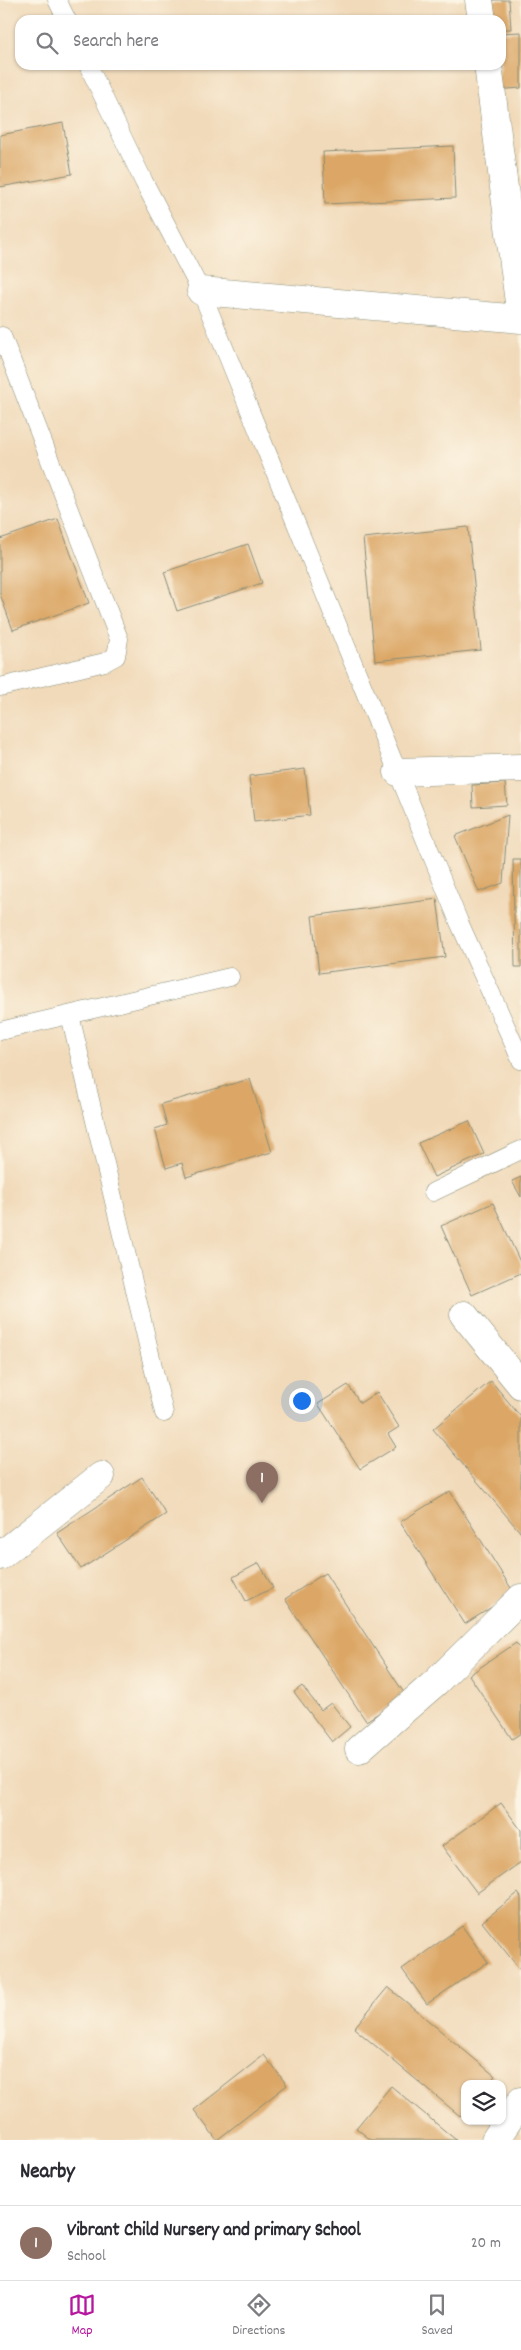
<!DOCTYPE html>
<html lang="en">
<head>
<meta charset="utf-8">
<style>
	body { margin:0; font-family:Dekko,sans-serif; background:#f7f7f7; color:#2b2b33 }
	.controls { position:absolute; right:15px; bottom:15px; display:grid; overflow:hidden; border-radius:10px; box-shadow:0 1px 4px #0004 }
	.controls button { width:45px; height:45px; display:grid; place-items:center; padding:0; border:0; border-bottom:1px solid #e1e1e2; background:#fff; color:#2b2b33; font:25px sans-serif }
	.you { position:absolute; left:301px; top:1400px; width:18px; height:18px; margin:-12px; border:4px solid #fff; border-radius:50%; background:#1a73e8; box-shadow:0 0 0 8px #1a73e833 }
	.badge { display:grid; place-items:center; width:32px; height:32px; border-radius:50%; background:#b5179e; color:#fff; font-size:16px; font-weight:700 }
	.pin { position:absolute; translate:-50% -41px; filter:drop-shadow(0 1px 2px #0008) }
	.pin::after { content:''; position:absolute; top:26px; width:18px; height:15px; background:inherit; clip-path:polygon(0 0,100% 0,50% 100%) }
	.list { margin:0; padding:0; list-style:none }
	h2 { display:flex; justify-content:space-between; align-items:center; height:65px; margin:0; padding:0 20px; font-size:21px }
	h2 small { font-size:16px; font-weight:400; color:#7c7c81 }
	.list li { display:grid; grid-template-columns:32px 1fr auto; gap:15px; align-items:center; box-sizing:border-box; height:75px; padding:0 20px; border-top:1px solid #e1e1e2 }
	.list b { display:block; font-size:19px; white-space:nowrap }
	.list p { margin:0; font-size:16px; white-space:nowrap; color:#7c7c81 }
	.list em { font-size:16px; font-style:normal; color:#7c7c81 }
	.icon { flex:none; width:28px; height:28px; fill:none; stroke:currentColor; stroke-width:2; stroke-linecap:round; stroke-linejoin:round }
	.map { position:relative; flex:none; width:521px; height:2140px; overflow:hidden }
	.search { position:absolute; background:#fff; box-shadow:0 1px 4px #0004; left:15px; right:15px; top:15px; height:55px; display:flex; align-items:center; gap:12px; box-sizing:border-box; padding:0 18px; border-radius:15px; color:#7c7c81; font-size:19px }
	.sheet { height:140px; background:#fff }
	nav { display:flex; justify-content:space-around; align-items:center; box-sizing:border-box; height:70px; border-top:1px solid #e1e1e2; background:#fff; font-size:14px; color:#7c7c81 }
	nav a { display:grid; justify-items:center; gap:2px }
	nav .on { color:#b5179e }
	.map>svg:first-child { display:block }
	.building { fill:#dca766 }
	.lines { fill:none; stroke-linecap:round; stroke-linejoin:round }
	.service-casing { stroke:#888c77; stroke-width:19 }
	.minor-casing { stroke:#888c77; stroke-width:29 }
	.service { stroke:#fff; stroke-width:18 }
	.minor { stroke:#fff; stroke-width:28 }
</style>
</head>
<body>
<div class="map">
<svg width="521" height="2140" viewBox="0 0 521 2140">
	<rect width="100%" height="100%" fill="#fcf5e5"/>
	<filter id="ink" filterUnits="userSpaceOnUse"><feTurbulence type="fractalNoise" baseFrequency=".02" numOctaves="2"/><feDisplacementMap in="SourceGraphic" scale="10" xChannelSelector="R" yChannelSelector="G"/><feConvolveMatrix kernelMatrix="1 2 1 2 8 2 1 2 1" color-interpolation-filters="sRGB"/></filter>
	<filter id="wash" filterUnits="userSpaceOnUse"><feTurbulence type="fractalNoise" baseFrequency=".0096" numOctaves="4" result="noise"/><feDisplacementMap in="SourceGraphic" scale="20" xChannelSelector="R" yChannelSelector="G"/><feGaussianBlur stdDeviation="1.12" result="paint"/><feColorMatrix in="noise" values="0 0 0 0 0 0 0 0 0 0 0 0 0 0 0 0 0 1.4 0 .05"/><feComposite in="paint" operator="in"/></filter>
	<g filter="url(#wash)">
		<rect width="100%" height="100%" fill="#f1daba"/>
		<g id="blocks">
			<g class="building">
				<path d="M489 0H509L511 29H501V20H490Z"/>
				<path d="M521 32V88L495 90 501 65V33Z"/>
				<path d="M63 123 72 174 0 187V135Z"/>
				<path d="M453 146 455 198 325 204 323 152Z"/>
				<path d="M58 519 89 603 13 630 0 594V539Z"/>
				<path d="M468 527 481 650 375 661 363 538Z"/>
				<path d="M248 544 262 583 177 611 164 572Z"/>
				<path d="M305 769 310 815 254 822 249 776Z"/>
				<path d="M505 783 507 805 473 807 472 785Z"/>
				<path d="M508 815 503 883 479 892 455 836Z"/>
				<path d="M513 859H521V967H515Z"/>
				<path d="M437 899 445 957 319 973 312 916Z"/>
				<path d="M250 1079 272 1152 186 1177 182 1163 166 1168 155 1129 167 1125 161 1104Z"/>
				<path d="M469 1121 484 1154 434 1177 418 1143Z"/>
				<path d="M521 1177V1197L512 1181Z"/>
				<path d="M493 1203 521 1264V1273L472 1295 441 1226Z"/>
				<path d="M491 1381 521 1417V1533L433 1429Z"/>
				<path d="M348 1385 360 1403 377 1392 399 1427 388 1434 396 1447 360 1469 318 1404Z"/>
				<path d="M142 1477 166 1514 81 1569 57 1533Z"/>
				<path d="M450 1491 514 1593 465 1624 400 1522Z"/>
				<path d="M259 1563 273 1588 246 1601 233 1577Z"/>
				<path d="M325 1573 406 1696 366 1721 285 1599Z"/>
				<path d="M516 1643 521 1650V1733L512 1739 469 1675Z"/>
				<path d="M302 1686 321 1710 331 1703 350 1727 332 1742 294 1692Z"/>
				<path d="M501 1803 521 1830V1862L477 1893 442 1846Z"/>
				<path d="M518 1893 521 1897V1971L482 1922Z"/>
				<path d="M462 1926 488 1962 427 2004 402 1969Z"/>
				<path d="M388 1987 495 2076 488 2084H465V2110L460 2116 354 2028Z"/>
				<path d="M264 2055 287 2085 217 2140 194 2110Z"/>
				<path d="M391 2086 456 2140H371L356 2128Z"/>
			</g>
		</g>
	</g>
	<g filter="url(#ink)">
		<use href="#blocks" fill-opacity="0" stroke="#888c77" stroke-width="1"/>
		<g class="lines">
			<g class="service-casing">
				<g id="service">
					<path d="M57 0 67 20"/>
					<path d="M88 65 144 182 201 291 459 922 521 1060"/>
					<path d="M0 687 105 662 116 656 119 639 2 336"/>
					<path d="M70 1015 164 1413"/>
					<path d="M0 1031 230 977"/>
					<path d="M433 1192 521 1150"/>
				</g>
			</g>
			<g class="minor-casing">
				<g id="minor">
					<path d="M479 0 482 20"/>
					<path d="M488 65 521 318"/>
					<path d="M201 291 521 319"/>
					<path d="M398 772 521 768"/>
					<path d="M464 1315 521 1385"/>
					<path d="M0 1556 101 1476"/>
					<path d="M359 1749 436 1682 521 1598"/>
					<path d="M495 2140 521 2101"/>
				</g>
			</g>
			<use href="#service" class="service"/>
			<use href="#minor" class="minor"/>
		</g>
	</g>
</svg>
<div class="controls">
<button><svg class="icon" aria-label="layers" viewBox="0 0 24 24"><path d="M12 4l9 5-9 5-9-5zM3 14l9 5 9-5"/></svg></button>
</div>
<div class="you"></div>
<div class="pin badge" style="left:262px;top:1503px;background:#8d6e63">1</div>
<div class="search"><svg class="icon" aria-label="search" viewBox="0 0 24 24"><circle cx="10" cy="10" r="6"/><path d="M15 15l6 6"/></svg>Search here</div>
</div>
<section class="sheet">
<h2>Nearby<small></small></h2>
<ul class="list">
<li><span class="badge" style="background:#8d6e63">1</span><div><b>Vibrant Child Nursery and primary School</b><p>School</p></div><em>20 m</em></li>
</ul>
</section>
<nav>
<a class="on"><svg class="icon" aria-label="map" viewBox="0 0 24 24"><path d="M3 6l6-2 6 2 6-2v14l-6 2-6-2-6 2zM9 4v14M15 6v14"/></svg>Map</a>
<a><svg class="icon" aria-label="directions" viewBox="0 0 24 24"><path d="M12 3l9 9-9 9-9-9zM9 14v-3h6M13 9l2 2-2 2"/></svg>Directions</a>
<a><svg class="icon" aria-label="saved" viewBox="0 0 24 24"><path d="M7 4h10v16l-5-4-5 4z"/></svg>Saved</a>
</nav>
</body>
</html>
